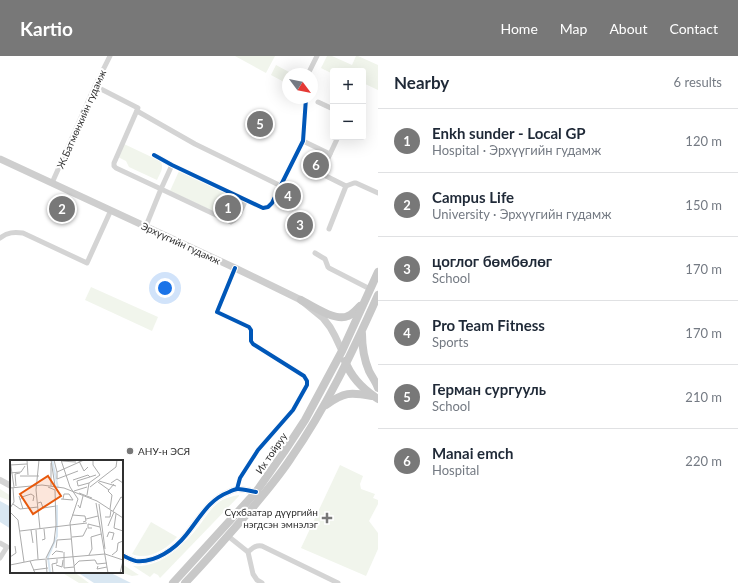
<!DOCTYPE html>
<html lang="en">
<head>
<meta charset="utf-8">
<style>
	body { margin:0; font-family:Lato,sans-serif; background:#f2f2f3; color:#1f2937 }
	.controls { position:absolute; right:12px; top:12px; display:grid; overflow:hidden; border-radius:4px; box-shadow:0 4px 16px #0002 }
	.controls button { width:36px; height:36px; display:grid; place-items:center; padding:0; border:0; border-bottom:1px solid #e0e1e3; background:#fff; color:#1f2937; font:20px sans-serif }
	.compass { position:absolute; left:282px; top:12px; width:36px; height:36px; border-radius:50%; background:#fff; box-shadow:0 4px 16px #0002; rotate:122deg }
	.you { position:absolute; left:165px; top:232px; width:14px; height:14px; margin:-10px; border:3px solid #fff; border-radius:50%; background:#1a73e8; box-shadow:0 0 0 6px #1a73e833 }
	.badge { display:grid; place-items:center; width:26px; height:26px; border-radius:50%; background:#787878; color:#fff; font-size:13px; font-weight:700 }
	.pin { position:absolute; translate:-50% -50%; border:2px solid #fff; box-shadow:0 1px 4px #0006 }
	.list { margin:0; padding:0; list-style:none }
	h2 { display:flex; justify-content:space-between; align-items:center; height:52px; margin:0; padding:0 16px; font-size:17px }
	h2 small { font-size:13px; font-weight:400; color:#747a83 }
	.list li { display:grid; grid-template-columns:26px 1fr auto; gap:12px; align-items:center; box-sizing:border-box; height:64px; padding:0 16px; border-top:1px solid #e0e1e3 }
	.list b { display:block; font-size:15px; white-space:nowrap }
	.list p { margin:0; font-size:13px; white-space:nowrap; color:#747a83 }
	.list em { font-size:13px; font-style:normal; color:#747a83 }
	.map { position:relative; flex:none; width:378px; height:527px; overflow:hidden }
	header { display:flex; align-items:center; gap:24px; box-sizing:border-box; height:56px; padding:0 20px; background:#787878; color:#fff }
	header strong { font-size:19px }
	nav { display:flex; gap:22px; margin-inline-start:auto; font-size:14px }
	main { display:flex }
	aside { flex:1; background:#fff }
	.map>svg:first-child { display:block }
	.green { fill:#f1f5ec }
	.water { fill:#d9e7f2 }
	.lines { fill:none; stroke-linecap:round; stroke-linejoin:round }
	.minor { stroke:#d4d4d4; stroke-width:5 }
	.tertiary { stroke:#d4d4d4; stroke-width:6 }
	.secondary { stroke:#cecece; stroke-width:7 }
	.primary { stroke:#c8c8c8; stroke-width:8 }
	.cycleway-casing { stroke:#fff; stroke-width:6 }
	.cycleway { stroke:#0057b8; stroke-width:4 }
	.poi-dot { fill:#787878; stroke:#fff; stroke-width:1.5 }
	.labels { text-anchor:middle; stroke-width:4; stroke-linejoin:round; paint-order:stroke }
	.street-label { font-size:10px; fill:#303030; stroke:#fff }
	.poi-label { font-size:10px; fill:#303030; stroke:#fff; text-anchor:start }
	.inset-river { fill:none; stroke:#d9e7f2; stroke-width:2 }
	.inset-road { fill:none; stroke:#acacac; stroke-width:1 }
	.view { fill:#e8590c; fill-opacity:0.15; stroke:#e8590c; stroke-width:2 }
	.inset-edge { fill:none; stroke:#303030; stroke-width:2 }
</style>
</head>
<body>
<header>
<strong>Kartio</strong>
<nav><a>Home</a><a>Map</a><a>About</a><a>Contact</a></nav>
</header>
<main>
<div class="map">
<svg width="378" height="527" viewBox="0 0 378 527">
	<rect width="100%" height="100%" fill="#fff"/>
	<g class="green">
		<path d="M235 0H275L266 17Z"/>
		<path d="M327 0H332L352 9 356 0H358L378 9V34L363 27V15H333V18L321 12Z"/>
		<path d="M276 9 289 16 284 26 271 19Z"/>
		<path d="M124 88 160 105C165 111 160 117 157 124L129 111 126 105 118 101Z"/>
		<path d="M179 115 238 142 228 162 170 135Z"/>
		<path d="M91 231 158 261 152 275 85 244Z"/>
		<path d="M340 409 363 420 360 428 361 433 375 438 373 442 378 444V448L369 465 378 477V493L366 520 301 492Z"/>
		<path d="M0 433 11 440V445L0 441Z"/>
		<path d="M239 439V440L160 522 158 519 154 517 150 521 133 510C161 512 183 490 199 470 205 462 211 452 219 446 225 442 232 440 239 439Z"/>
		<path d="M151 466 177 481C167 493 148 505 132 498Z"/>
		<path d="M122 508 139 519 132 520 120 516H122Z"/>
		<path d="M61 516H74L89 527H79Z"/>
	</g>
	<g class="water">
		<path d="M0 445 11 451V473L0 466Z"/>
		<path d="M77 516H108L115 519 131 527H94Z"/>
	</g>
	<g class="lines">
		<g class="minor">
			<path d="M308 18 317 0"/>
			<path d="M95 30 138 52 114 107V110L116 112 161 133 146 170"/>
			<path d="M318 46 333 53"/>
			<path d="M137 55 195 88 281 130"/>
			<path d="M338 81 323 113 326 120 346 130 354 127H356L378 137"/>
			<path d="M303 85 330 98"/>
			<path d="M154 99 172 109 263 152 268 151 272 147 303 85 306 42"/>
			<path d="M172 109 161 133 231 166C239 163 242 151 246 144"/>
			<path d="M52 127 95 30 110 0"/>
			<path d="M329 173 346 130"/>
			<path d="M0 182C8 176 14 176 23 177L87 207 111 154"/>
			<path d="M315 197 325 203 328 211 329 212 370 233"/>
			<path d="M235 212 217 256 249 271 251 274V285L253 288 304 320 307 325V329L293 354 258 394 240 422 237 433"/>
			<path d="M228 480 248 496 253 518 257 524 262 527"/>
			<path d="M0 487 7 491 0 502"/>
			<path d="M248 496C253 492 255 489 262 490L338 527"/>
		</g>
		<g class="tertiary">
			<path d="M0 424 11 430"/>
			<path d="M122 499C126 501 131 504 136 505 155 507 175 493 186 479 200 462 208 444 229 436 231 435 235 433 238 433 243 433 250 435 256 436"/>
		</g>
		<path class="secondary" d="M0 103 235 212 301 244 323 262 330 271 335 280 342 295"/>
		<g class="primary">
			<path d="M301 244C312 250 336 266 348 260 353 258 356 254 360 250"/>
			<path d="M362 278C362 292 364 303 369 315 372 321 376 326 378 332"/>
			<path d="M345 305C351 321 364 334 378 343"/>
			<path d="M326 349C344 336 350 336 372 340"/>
			<path d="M173 527 256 436 284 396 305 364 342 295 378 216"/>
			<path d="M185 527C209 502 231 476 254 450 267 434 280 419 291 402 326 352 353 295 378 239"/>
		</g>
		<g class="cycleway-casing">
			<g id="cycleway">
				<path d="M154 99 172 109 263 152 268 151 272 147 303 85 306 42"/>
				<path d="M235 212 217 256 249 271 251 274V285L253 288 304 320 307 325V329L293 354 258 394 240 422 237 433"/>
				<path d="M122 499C126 501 131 504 136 505 155 507 175 493 186 479 200 462 208 444 229 436 231 435 235 433 238 433 243 433 250 435 256 436"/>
			</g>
		</g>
		<use href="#cycleway" class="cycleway"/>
	</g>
	<g class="poi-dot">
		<circle cx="130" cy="395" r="4"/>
		<path d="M325 456h4v4h4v4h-4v4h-4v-4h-4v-4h4z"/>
	</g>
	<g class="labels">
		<g class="street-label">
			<text transform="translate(81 63) rotate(-66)" y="4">Ж.Батмөнхийн гудамж</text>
			<text transform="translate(181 187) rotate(25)" y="4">Эрхүүгийн гудамж</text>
			<text transform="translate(271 397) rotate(-56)" y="4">Их тойруу</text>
		</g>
		<g class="poi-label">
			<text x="138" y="399">АНУ-н ЭСЯ</text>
			<text x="318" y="460" text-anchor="end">Сүхбаатар дүүргийн<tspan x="318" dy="12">нэгдсэн эмнэлэг</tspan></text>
		</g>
	</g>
	<g transform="translate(10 404)">
		<rect width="113" height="113" fill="#fff"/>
		<path class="inset-river" d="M42 0 48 28M40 113 38 97 47 76V45"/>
		<path class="inset-road" d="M0 0 4 27M17 0 18 15M29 0 26 30 30 69M41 0 45 26M44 0 47 12 74 0M51 0 60 27 68 39 60 63 63 97M51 1 66 2M69 1 74 11 78 7M41 3V26M0 5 17 4M47 12V19L68 11M0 13 11 12 15 6M10 16H29M63 20 78 15 80 17M89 21 106 26M88 22 99 30M79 23 68 26 67 21 86 15M101 23 107 19 113 23M6 26 5 14 10 13M80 27 106 7 107 0M0 28 32 25 54 28 87 41 113 58M64 31 77 27M69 33 82 38M77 35 79 23 90 15 83 5V0M9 36 13 49M51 39 63 40 59 34H54L53 39M10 40 12 37 21 34 24 36 23 41M28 43 31 42 33 48 46 46M86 43 98 113M3 44 10 49 28 47M89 44 95 89M68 45 70 48 73 36M0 48 4 42 3 28M100 49 102 35 98 31 104 24M103 51 111 37 113 38M0 52 8 60 14 102M106 54 104 68 113 71M62 55 75 56 76 61 73 62M95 57H100L101 50M76 59 88 56M98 66 104 52M82 68H78V64L90 67M21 70 23 83M26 70 28 99M10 71 77 63M62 77 73 76 77 68M97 77 99 72 104 73 102 80M32 80 35 79 34 69M46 88 47 80 61 79M54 92V108L64 107M42 95 46 91 53 92M79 95 82 89 81 77 91 74M102 95 107 91 108 83 113 81M0 97 6 93 5 86M63 97 65 113M36 98 44 82 46 65 45 30 38 27M36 100 37 113M20 101 25 113M0 105 25 100 95 94 113 100M46 105 52 107 53 100M64 106 69 101 85 100 87 104 97 103M88 106 87 109 97 107M23 110 38 108M43 113 42 104 47 103V99M110 113 113 101"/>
		<path class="view" d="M38 16 51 36 23 54 10 34Z"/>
		<rect width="113" height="113" class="inset-edge"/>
	</g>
</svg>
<div class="controls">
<button>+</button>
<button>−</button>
</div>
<svg class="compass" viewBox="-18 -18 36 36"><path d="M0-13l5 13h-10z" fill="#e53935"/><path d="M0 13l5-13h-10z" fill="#747a83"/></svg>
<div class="you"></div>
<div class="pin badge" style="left:228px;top:152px">1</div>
<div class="pin badge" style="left:62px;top:153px">2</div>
<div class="pin badge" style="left:300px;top:169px">3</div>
<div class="pin badge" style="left:288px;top:140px">4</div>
<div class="pin badge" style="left:260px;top:68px">5</div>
<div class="pin badge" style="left:316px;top:109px">6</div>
</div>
<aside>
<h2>Nearby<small>6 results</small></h2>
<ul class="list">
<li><span class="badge">1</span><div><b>Enkh sunder - Local GP</b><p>Hospital · Эрхүүгийн гудамж</p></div><em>120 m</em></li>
<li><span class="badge">2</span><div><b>Campus Life</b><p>University · Эрхүүгийн гудамж</p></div><em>150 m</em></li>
<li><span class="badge">3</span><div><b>цоглог бөмбөлөг</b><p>School</p></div><em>170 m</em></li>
<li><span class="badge">4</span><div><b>Pro Team Fitness</b><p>Sports</p></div><em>170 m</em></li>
<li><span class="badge">5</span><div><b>Герман сургууль</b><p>School</p></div><em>210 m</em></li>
<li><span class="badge">6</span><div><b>Manai emch</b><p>Hospital</p></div><em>220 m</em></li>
</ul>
</aside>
</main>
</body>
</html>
